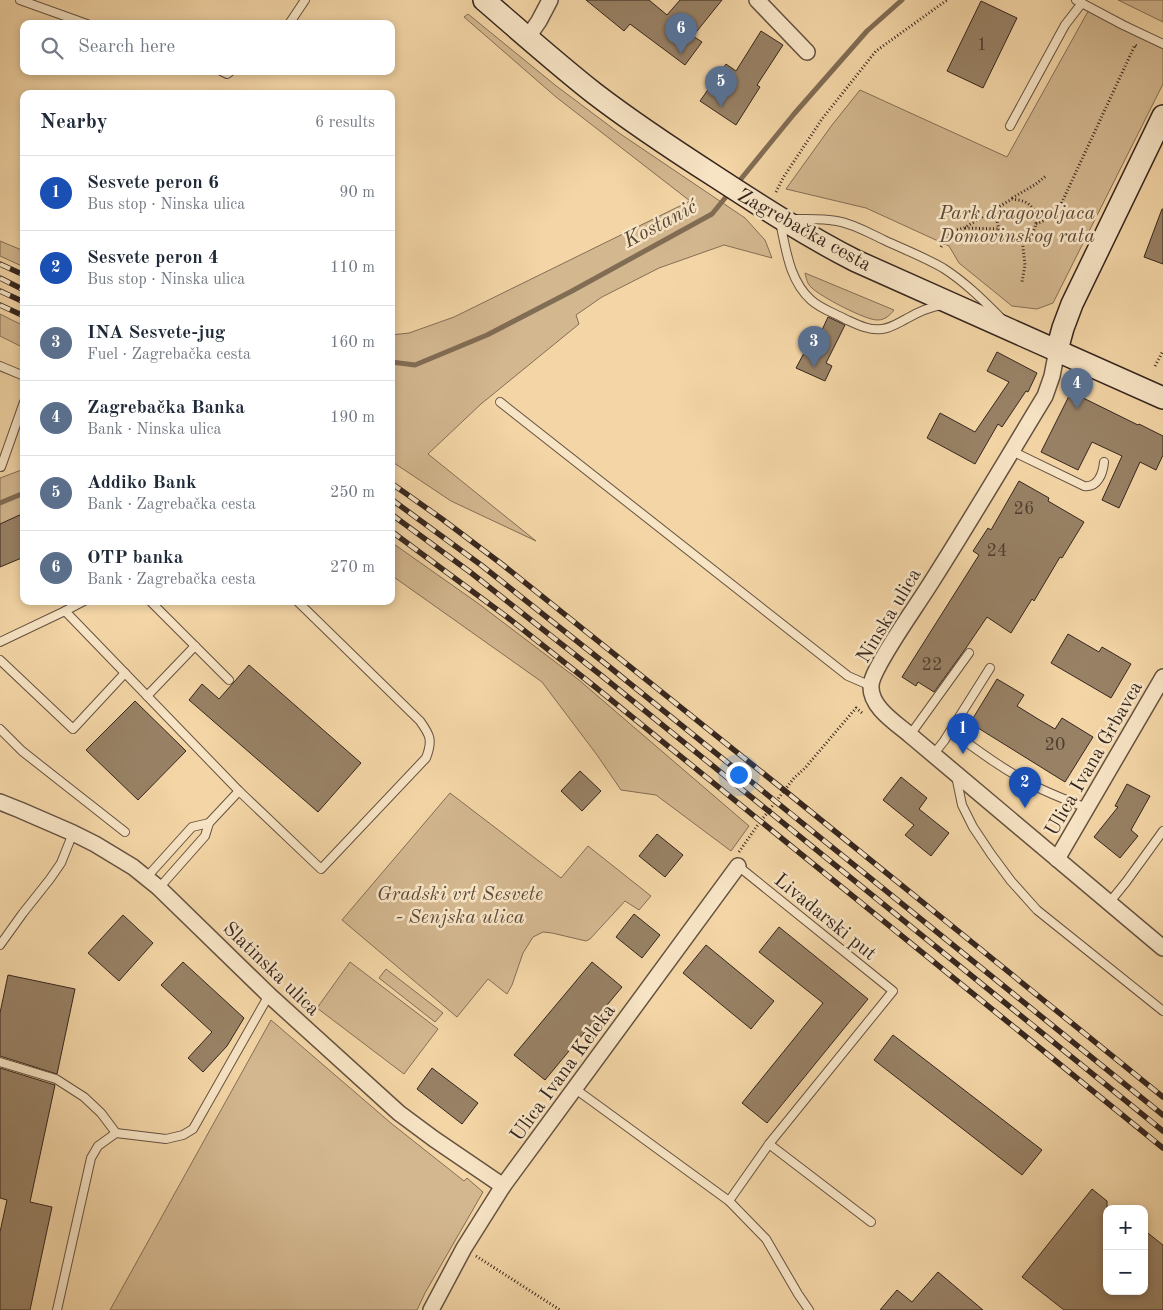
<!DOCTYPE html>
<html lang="en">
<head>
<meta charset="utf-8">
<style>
	body { margin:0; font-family:"Old Standard TT",serif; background:#f2f2f3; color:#1f2937 }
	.controls { position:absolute; right:15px; bottom:15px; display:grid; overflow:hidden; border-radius:10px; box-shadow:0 2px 8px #0003 }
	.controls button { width:45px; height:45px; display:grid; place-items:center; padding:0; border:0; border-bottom:1px solid #e0e1e3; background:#fff; color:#1f2937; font:25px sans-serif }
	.you { position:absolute; left:738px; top:774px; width:18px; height:18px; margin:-12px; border:4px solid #fff; border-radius:50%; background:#1a73e8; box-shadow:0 0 0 8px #1a73e833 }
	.badge { display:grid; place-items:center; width:32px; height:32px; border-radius:50%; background:#ea580c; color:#fff; font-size:16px; font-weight:700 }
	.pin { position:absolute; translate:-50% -41px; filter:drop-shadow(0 1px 2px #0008) }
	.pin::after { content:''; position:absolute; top:26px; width:18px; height:15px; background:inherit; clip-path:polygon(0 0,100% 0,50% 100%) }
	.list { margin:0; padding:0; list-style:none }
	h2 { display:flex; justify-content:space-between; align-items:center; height:65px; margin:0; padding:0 20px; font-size:21px }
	h2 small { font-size:16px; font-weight:400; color:#747a83 }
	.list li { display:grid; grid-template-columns:32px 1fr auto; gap:15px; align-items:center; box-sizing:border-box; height:75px; padding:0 20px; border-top:1px solid #e0e1e3 }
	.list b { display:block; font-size:19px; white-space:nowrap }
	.list p { margin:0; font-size:16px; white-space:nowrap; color:#747a83 }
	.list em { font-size:16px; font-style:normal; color:#747a83 }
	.icon { flex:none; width:28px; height:28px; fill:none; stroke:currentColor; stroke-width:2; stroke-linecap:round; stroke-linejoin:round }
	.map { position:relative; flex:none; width:1163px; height:1310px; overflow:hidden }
	.search { position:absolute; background:#fff; box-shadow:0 2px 8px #0003; left:20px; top:20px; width:375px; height:55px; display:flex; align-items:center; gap:12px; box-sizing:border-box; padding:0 18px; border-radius:10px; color:#747a83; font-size:19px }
	.panel { position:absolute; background:#fff; box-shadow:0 2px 8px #0003; left:20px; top:90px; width:375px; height:515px; border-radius:10px }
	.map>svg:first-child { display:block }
	.green { fill:#d3b78f; stroke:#846e56 }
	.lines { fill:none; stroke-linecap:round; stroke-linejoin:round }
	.stream { stroke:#816c54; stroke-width:5 }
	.building { fill:#988165; stroke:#36261e }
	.service-casing { stroke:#655240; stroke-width:10 }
	.minor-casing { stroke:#655240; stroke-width:18 }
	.secondary-casing { stroke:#36261e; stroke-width:24 }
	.path { stroke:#36261e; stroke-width:3; stroke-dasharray:1 2.5; stroke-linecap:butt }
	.service { stroke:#f7e4c5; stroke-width:8 }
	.minor { stroke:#f7e4c5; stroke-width:15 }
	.secondary { stroke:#f7e4c5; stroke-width:21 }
	.rail-casing { stroke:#36261e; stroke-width:5.5 }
	.rail { stroke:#f7e4c5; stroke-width:4; stroke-dasharray:11; stroke-linecap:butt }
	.labels { text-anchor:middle; stroke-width:5; stroke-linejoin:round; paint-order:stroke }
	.number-label { font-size:18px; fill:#4e3d30 }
	.park-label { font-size:20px; font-style:italic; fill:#5d4a3a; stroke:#f7e4c5 }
	.street-label { font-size:20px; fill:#36261e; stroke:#f7e4c5 }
	.water-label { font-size:21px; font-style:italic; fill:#5c4939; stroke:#f7e4c5 }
</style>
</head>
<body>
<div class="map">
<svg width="1163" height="1310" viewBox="0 0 1163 1310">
	<rect width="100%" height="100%" fill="#f3d5a6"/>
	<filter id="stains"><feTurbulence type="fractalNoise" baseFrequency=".004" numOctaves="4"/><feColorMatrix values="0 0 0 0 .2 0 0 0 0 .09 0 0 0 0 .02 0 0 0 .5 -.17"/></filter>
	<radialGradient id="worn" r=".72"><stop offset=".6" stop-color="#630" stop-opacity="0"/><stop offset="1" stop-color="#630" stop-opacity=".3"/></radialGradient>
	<g class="green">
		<path d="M1119 0H1163V22L1118 0Z"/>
		<path d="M1091 6 1163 44V84L1053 303 1037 309 1012 306 959 263 949 246 866 208 786 189 832 125 860 90 1007 157Z"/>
		<path d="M468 14 555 85 619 133 745 218 765 240 772 258 724 245 659 268 602 297 576 315 579 324 481 404 428 454 536 541 451 501 391 461V335L409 333 454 317 690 201 556 97 464 17Z"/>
		<path d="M0 241 24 251V267L0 256Z"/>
		<path d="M805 273 894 310C890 315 885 320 878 320 867 321 819 296 811 287 807 284 806 277 805 273Z"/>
		<path d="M0 314 24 326V348L0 336Z"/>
		<path d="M24 469V514L0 525V478Z"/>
		<path d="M391 542 479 604 579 680 749 826 731 851 656 795 621 790 597 755 542 682 391 575Z"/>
		<path d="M450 793 561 878 588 846 651 896 639 910 625 901 590 939 586 941 552 933 543 932 533 937 523 953 512 985 507 994 488 979 457 1017 342 920Z"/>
		<path d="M350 962 438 1029 404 1074 317 1008Z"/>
		<path d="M386 969 443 1013 435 1022 379 978Z"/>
		<path d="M271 1020 392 1124 464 1181 467 1178 483 1192 425 1293 417 1310H110Z"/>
	</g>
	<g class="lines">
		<g class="stream">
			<path d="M736 185 794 114 867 31 902 0"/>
			<path d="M391 362 415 365 487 335 572 291 712 214 730 192"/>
			<path d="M0 503 24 493"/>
		</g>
	</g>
	<g class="building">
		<path d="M586 0H649L667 15 680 0H722L693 36 702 42 685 65 630 24 624 31Z"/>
		<path d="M981 1 1017 18 983 88 947 71Z"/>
		<path d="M761 31 783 45 757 85 760 87 736 125 700 101 726 64 736 71Z"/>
		<path d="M1162 209H1163V264L1144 257Z"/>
		<path d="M828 317 845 325 826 363 832 366 825 381 796 368 804 353 810 356Z"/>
		<path d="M997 352 1037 373 1028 392 1026 391 1002 427 998 424 975 464 927 438 940 413 975 432 1009 382 987 371Z"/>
		<path d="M1071 392 1138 425 1139 424 1163 436V455L1156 470 1140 462 1119 508 1102 500 1122 456 1092 442 1078 470 1041 452Z"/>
		<path d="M1019 481 1049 498 1048 501 1084 522 1062 558 1060 557 1034 601 1032 599 1011 633 987 617 966 648 934 692 918 682 916 686 902 677 979 555 973 551 988 528 991 530Z"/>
		<path d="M24 513V557L0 567V524Z"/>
		<path d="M1068 634 1099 652 1102 647 1131 664 1111 698 1051 663Z"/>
		<path d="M249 665 361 763 318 812 189 700 202 684 219 699Z"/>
		<path d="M997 679 1024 695 1017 706 1038 719 1055 729 1062 718 1093 737 1065 782 970 723Z"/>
		<path d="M135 701 186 751 138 800 86 750Z"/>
		<path d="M580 771 601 791 582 811 561 791Z"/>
		<path d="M901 777 927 798 919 809 949 833 931 856 905 835 914 825 883 800Z"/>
		<path d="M1127 784 1150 796 1131 830 1138 836 1120 858 1094 837 1118 807 1115 806Z"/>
		<path d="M657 834 683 855 665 877 639 856Z"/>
		<path d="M634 914 660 935 642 958 616 937Z"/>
		<path d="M123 915 153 943 119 981 88 953Z"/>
		<path d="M779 927 868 999 767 1123 742 1103 823 1003 759 952Z"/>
		<path d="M706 945 774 1001 751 1029 683 973Z"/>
		<path d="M183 962 244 1018 227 1046 203 1072 188 1058 212 1032 161 985Z"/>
		<path d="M592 962 622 987 545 1080 514 1055Z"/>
		<path d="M8 975 75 989 57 1074 0 1056V1013Z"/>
		<path d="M893 1035 1042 1150 1022 1175 874 1060Z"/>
		<path d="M0 1068 55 1085 30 1202 52 1207 30 1310H0V1232L7 1200 0 1198Z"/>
		<path d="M432 1068 478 1103 462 1124 417 1089Z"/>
		<path d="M1092 1189 1107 1201V1291H1144V1230L1163 1245V1310H1064L1022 1277Z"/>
		<path d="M938 1272 983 1310H880L897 1290 912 1302Z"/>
	</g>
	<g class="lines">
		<g class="service-casing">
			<g id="service">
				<path d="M20 0 87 24"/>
				<path d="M1076 0 1123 25 1163 44"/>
				<path d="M289 24 305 0"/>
				<path d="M221 71 227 74 231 71"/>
				<path d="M1010 126 1065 25 1082 3"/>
				<path d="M791 219C807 219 822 218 837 221 854 224 869 233 884 240 903 249 924 257 943 268 965 282 983 300 1001 318"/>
				<path d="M780 222C786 249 789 280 811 300 821 309 834 313 845 319 856 324 869 331 882 329 891 328 898 323 906 319 918 312 929 307 942 305"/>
				<path d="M0 366 24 376"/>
				<path d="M500 402 848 676 871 686"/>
				<path d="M1012 451 1084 486C1098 488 1103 473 1104 462"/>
				<path d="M0 467H1L24 402"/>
				<path d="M84 601 65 611 239 791 321 869 426 758C433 740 430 735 420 721L297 601"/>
				<path d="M150 601 229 680"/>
				<path d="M0 642 65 611"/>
				<path d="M0 660 73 729 125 673"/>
				<path d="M147 696 195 646"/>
				<path d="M0 729 22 751 125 832"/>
				<path d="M951 731C977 750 1004 770 1033 785 1050 794 1069 801 1087 808"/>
				<path d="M910 735 969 653"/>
				<path d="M933 755 944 741 990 668"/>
				<path d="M956 776 962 805 973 827 991 854 1011 881 1037 910 1163 1011"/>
				<path d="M146 878 192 827 209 823"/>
				<path d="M159 888 205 836 209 823 239 791"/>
				<path d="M1109 903 1126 882 1163 831"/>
				<path d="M0 945 23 913 50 879 61 863 73 833"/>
				<path d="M0 1062 56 1079 84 1097 101 1113 116 1133"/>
				<path d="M574 1088 729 1201 769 1144 893 991 738 866"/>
				<path d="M769 1144 871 1222"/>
				<path d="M729 1201 766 1239 798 1294 809 1310"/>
				<path d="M57 1310 91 1158 98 1146 116 1133 166 1139 183 1135 193 1129 269 995"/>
			</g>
		</g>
		<g class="minor-casing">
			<g id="minor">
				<path d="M757 0 807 52"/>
				<path d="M528 37 539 21 550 0"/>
				<path d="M1057 350 1052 376 1045 396C1008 457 972 518 934 578 916 607 895 635 879 665 876 671 871 679 871 686 870 707 896 723 910 735L1163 948"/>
				<path d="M0 802 20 810 73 833 95 844 133 867 159 888 269 995 399 1113 434 1139 503 1186"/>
				<path d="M1057 859 1163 677"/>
				<path d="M431 1310 464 1248 503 1186 738 866"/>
			</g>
		</g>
		<g class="secondary-casing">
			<g id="secondary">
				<path d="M484 0C520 31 556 63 594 93 633 123 674 150 716 177 762 207 807 236 856 261L1163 398"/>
				<path d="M1057 350 1063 328 1072 304 1163 116"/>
			</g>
		</g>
		<g class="path">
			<path d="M776 192 783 178 822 119 876 51 947 0"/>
			<path d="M1012 198 1036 184 1047 175"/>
			<path d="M1056 215 1093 218"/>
			<path d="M1036 224 1056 215 1135 45 1138 47"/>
			<path d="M965 228 999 229"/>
			<path d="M1022 239 1025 265 1022 282"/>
			<path d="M941 247 952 231 964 228 1012 199C1017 200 1022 200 1027 203 1038 210 1040 228 1028 236 1017 244 1001 238 998 225 996 218 998 212 1000 206"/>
			<path d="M1155 366 1163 351"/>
			<path d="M739 852 757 826 794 778 805 768 856 708 862 713"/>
			<path d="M476 1256 560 1310"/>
		</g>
		<use href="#service" class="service"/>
		<use href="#minor" class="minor"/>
		<use href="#secondary" class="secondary"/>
		<g class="rail-casing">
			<g id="rail">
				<path d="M0 264 24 275"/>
				<path d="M0 278 24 290"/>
				<path d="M0 291 24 302"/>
				<path d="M0 305 24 316"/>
				<path d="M391 483 442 519 503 565 784 790 1163 1097"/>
				<path d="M391 499 481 565 607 665 1163 1115"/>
				<path d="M391 514 470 572 602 676 1163 1131"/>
				<path d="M391 531 507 617 594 686 1163 1148"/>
			</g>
		</g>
		<use href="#rail" class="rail"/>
	</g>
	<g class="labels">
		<g class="number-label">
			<text x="982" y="50">1</text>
			<text x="1024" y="514">26</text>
			<text x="997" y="556">24</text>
			<text x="932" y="670">22</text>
			<text x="1055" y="750">20</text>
		</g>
		<g class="park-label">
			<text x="1017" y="219">Park dragovoljaca<tspan x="1017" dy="23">Domovinskog rata</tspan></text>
			<text x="460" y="900">Gradski vrt Sesvete<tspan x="460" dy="23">- Senjska ulica</tspan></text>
		</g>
		<g class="street-label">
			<text transform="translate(805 229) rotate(29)" y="7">Zagrebačka cesta</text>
			<text transform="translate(888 615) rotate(-59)" y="7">Ninska ulica</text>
			<text transform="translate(1093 758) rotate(-60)" y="7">Ulica Ivana Grbavca</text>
			<text transform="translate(826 916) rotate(39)" y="7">Livadarski put</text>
			<text transform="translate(272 968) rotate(44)" y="7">Slatinska ulica</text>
			<text transform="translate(562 1072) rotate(-54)" y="7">Ulica Ivana Keleka</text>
		</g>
		<g class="water-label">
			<text transform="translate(660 223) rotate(-28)" y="7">Kostanić</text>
		</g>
	</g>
	<rect width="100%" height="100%" filter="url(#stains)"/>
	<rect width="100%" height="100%" fill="url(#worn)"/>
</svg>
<div class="controls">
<button>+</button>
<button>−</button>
</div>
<div class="you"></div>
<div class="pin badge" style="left:963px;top:754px;background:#1a4fb4">1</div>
<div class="pin badge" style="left:1025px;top:808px;background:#1a4fb4">2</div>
<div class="pin badge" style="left:814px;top:367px;background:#5c6f8a">3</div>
<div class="pin badge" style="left:1077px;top:409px;background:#5c6f8a">4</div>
<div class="pin badge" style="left:721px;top:107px;background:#5c6f8a">5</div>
<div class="pin badge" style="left:681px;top:54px;background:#5c6f8a">6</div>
<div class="search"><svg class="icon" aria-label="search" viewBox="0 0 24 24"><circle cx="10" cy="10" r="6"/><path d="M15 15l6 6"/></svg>Search here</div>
<section class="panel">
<h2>Nearby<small>6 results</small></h2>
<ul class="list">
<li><span class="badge" style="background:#1a4fb4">1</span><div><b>Sesvete peron 6</b><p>Bus stop · Ninska ulica</p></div><em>90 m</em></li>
<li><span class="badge" style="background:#1a4fb4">2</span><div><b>Sesvete peron 4</b><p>Bus stop · Ninska ulica</p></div><em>110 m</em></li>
<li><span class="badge" style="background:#5c6f8a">3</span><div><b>INA Sesvete-jug</b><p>Fuel · Zagrebačka cesta</p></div><em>160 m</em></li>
<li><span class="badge" style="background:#5c6f8a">4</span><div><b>Zagrebačka Banka</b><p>Bank · Ninska ulica</p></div><em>190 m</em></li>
<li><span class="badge" style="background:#5c6f8a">5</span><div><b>Addiko Bank</b><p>Bank · Zagrebačka cesta</p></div><em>250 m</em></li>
<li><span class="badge" style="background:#5c6f8a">6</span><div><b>OTP banka</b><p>Bank · Zagrebačka cesta</p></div><em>270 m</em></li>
</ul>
</section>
</div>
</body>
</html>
